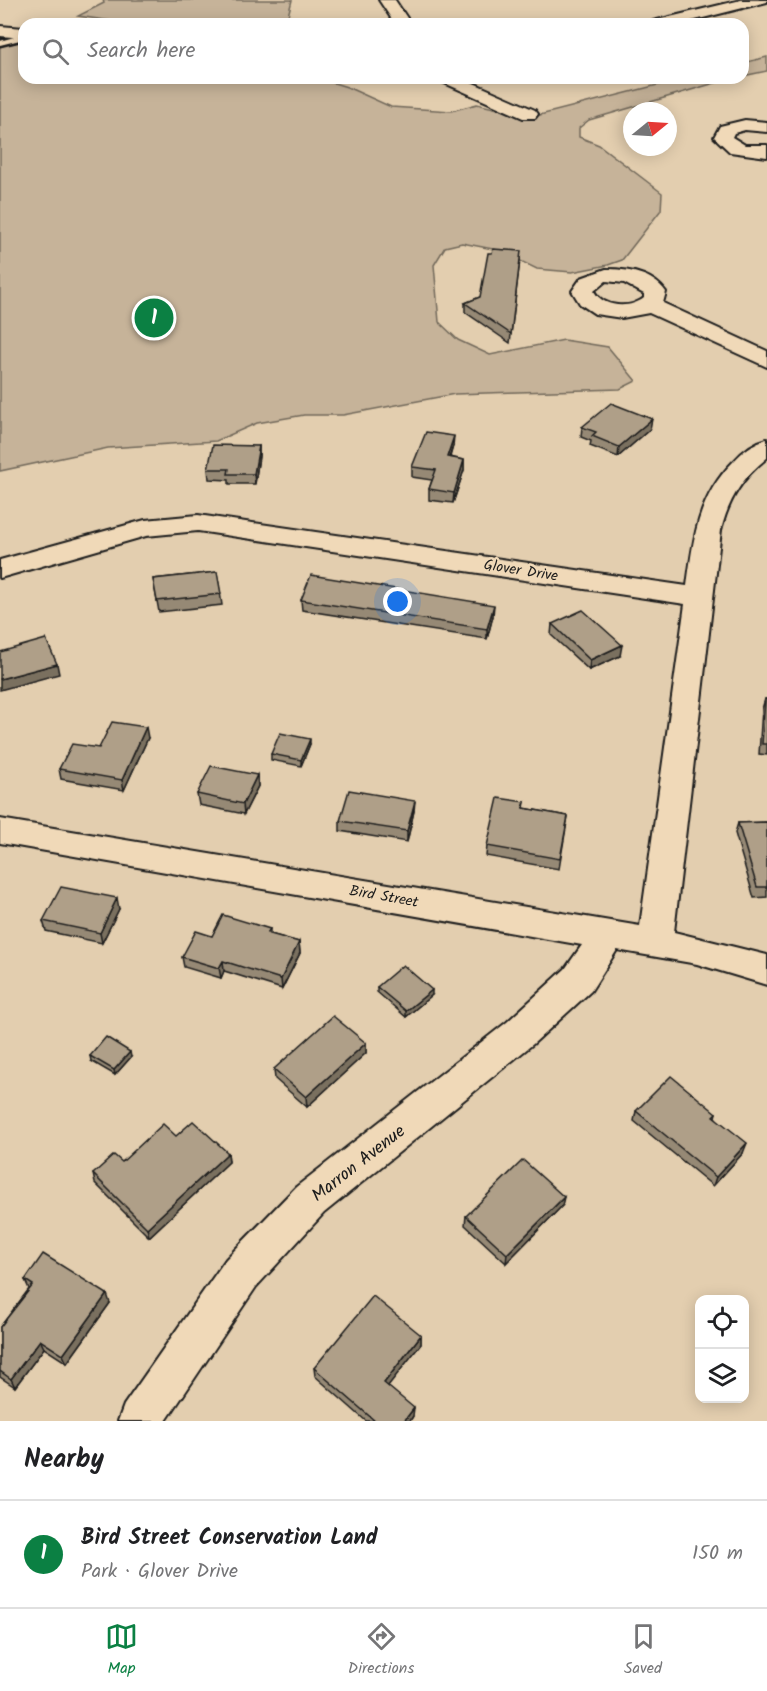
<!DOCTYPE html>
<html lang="en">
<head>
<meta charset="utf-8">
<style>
	body { margin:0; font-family:Kalam,sans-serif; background:#f2f2f2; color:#202124 }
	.controls { position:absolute; right:18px; bottom:18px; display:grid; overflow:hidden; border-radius:12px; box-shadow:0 3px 15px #0003 }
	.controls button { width:54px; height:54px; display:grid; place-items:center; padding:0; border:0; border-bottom:2px solid #e0e0e0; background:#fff; color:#202124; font:30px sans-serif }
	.compass { position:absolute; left:623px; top:102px; width:54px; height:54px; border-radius:50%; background:#fff; box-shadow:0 3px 15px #0003; rotate:72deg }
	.you { position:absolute; left:398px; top:602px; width:21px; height:21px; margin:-15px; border:4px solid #fff; border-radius:50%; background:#1a73e8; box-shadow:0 0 0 9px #1a73e833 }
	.badge { display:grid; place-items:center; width:39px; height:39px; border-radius:50%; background:#0b8043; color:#fff; font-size:20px; font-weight:700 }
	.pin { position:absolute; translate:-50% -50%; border:3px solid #fff; box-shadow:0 2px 6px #0006 }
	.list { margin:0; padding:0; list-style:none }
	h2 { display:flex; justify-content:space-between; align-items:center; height:78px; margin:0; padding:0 24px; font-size:26px }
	h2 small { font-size:20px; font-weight:400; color:#757577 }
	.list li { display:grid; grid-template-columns:39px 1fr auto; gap:18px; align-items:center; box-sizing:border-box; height:108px; padding:0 24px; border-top:2px solid #e0e0e0 }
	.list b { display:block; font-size:22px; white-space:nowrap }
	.list p { margin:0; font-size:20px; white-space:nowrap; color:#757577 }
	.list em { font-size:20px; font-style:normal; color:#757577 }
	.icon { flex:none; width:33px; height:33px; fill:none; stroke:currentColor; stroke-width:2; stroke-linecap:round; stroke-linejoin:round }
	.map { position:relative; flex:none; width:767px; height:1421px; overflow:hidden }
	.search { position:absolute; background:#fff; box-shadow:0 3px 15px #0003; left:18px; right:18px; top:18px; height:66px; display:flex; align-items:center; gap:15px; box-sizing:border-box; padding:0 21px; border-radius:18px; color:#757577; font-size:22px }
	.sheet { height:186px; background:#fff }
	nav { display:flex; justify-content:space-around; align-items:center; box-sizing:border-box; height:84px; border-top:2px solid #e0e0e0; background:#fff; font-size:16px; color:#757577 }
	nav a { display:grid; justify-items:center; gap:3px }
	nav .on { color:#0b8043 }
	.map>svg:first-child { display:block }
	.green { fill:#c6b399; stroke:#71685a; stroke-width:1.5 }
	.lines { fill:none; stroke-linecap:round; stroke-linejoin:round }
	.lane-casing { stroke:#1c1c1c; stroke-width:5 }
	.street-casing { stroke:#1c1c1c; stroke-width:4 }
	.lane { fill:#f0d9b8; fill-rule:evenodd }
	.street { fill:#f0d9b8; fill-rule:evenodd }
	.wall { fill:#968975; stroke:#1c1c1c; stroke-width:1.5 }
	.shaded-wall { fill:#7a6f5f; stroke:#1c1c1c; stroke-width:1.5 }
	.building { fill:#af9f88; stroke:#1c1c1c; stroke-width:1.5 }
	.labels { text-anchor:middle; stroke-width:4.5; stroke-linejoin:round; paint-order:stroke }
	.street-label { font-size:15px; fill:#1c1c1c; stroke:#f0d9b8 }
	.near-street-label { font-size:18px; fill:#1c1c1c; stroke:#f0d9b8 }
</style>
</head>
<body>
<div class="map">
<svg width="767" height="1421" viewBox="0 0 767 1421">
	<rect width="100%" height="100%" fill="#e3ceaf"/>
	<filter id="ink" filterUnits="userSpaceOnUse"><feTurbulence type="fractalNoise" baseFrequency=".0167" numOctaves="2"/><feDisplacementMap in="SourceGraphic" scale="12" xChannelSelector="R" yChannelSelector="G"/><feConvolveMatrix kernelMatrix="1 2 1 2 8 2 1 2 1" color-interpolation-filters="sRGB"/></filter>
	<g filter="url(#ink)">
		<g class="green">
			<path d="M103 0H292L286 24H132L78 16 104 3Z"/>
			<path d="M24 41V78H318L347 87 391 107 451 111 477 104 532 117 685 78H732L589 120 579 128V137L599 145 662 193 661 210 622 260 608 265 572 272 537 269 498 250 462 243 445 247 434 265 439 322 458 340 490 355 564 340 608 347 636 381 620 389 455 394 343 415H304L257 423 216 441 108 448 0 471V46Z"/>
			<path d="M767 57V71L743 76V63Z"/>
		</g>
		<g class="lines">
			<g class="lane-casing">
				<path id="lane" d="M21 35H24V39L0 45V41Z"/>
			</g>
			<g class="street-casing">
				<g id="street">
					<path d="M379 0H395L411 24H395Z"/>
					<path d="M741 0H767V2L679 24H651L653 21Z"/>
					<path d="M0 26 24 28V38L0 36Z"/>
					<path d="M440 78H462L535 110 538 114 535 118H523L442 82Z"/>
					<path d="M745 120 767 122V132L745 130 734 133 732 137 745 145H767V157L730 152 714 137 720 126Z"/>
					<path d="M606 269C627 269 653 273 666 292L663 303 767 351V367L649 313 622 318 595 314 580 304 572 291 581 278ZM606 281 624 283 644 294V298C630 309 603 308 594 291Z"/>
					<path d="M767 439V458C742 478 729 499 721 530L674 932 767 955V985L697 964 617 950 591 991 533 1044 324 1213 256 1287 166 1421H118L124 1405 226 1259 296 1187 507 1022 565 969 582 945 0 843V819L640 926 685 604 198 531 146 536 0 578V560L145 520 198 515 687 586C693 539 698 497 733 462 742 452 754 442 767 439Z"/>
				</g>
			</g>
			<use href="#lane" class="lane"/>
			<use href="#street" class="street"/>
		</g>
		<g class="wall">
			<path d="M520 260 510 343 465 312V303L480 297Z"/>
			<path d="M582 427 650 429 618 457 590 446 591 441 581 437Z"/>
			<path d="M259 446V456L255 484H229V480L209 479 208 469Z"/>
			<path d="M453 446 450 457 464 460V470L453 503 429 500V489L432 480 412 477V467Z"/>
			<path d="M217 572 222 605 159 612 153 579Z"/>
			<path d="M301 600 493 616 487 639 302 610Z"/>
			<path d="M552 624 620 656 589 670 551 635Z"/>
			<path d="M765 699H767V755L759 754 762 709Z"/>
			<path d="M148 738 124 790 61 779 59 769 99 748Z"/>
			<path d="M310 744 301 766 271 760V754Z"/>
			<path d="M257 775 258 786 244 814 199 805 197 794Z"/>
			<path d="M525 802 524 808 568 816 559 869 486 856 487 846Z"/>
			<path d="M414 811 407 842 340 831V821Z"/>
			<path d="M767 822V897L754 898 735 833 738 823Z"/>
			<path d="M119 909 102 943 46 931 43 921Z"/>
			<path d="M270 929V934L299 942 300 953 282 989 224 971 221 978 184 967 182 957 212 936Z"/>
			<path d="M377 987 432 995 406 1017 377 992Z"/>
			<path d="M366 1043V1053L307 1107 275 1079 274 1069Z"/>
			<path d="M90 1056 131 1057 115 1075 91 1061Z"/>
			<path d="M636 1111 716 1113 715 1117 743 1153 713 1186 634 1121Z"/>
			<path d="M176 1136 228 1153 229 1162 149 1237 95 1183 93 1174 122 1162Z"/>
			<path d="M562 1206 506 1263 465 1225 466 1216Z"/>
			<path d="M25 1280 110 1303 67 1363 44 1348 15 1387 0 1377V1327L29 1289Z"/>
			<path d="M421 1335V1344L387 1386 413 1416 410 1421H366L315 1376 314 1368Z"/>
		</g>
		<g class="shaded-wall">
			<path d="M652 419 650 429 618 457 619 447Z"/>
			<path d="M454 436 453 446 446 467 447 457Z"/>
			<path d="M259 446V456L255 484 254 474Z"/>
			<path d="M464 460V470L453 503 454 493Z"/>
			<path d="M494 605 493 616 487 639V629Z"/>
			<path d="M622 645 620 656 589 670 590 660Z"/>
			<path d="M57 664 59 674 0 690V679Z"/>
			<path d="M146 727 148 738 124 790 122 780Z"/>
			<path d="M310 739V744L301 766V760Z"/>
			<path d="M257 775 258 786 244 814 243 804Z"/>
			<path d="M415 801 414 811 407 842V831Z"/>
			<path d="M117 898 119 909 102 943 100 933Z"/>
			<path d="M299 942 300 953 282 989 281 979Z"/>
			<path d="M223 961 224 971 221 978 219 968Z"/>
			<path d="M432 990V995L406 1017V1011Z"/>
			<path d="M366 1043V1053L307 1107 306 1097Z"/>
			<path d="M130 1052 131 1057 115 1075 114 1070Z"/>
			<path d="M747 1143 743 1153 713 1186 716 1177Z"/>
			<path d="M228 1153 229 1162 149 1237 147 1228Z"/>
			<path d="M564 1197 562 1206 506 1263 507 1254Z"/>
			<path d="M107 1294 110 1303 67 1363 63 1355Z"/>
			<path d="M421 1335V1344L384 1391V1383Z"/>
			<path d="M40 1340 44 1348 15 1387 11 1379Z"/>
			<path d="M414 1408 413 1416 410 1421H404Z"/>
		</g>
		<g class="building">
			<path d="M493 249 521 251 511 334 465 303 480 297 488 253H492Z"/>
			<path d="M611 403 652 419 619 447 592 436 596 432 582 427Z"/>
			<path d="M426 432 454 436 447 457 464 460 454 493 429 489 436 470 412 467Z"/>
			<path d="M213 445 259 446 254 474H228L229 469H208Z"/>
			<path d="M217 572 221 594 157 601 153 579Z"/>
			<path d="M311 575 494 605 487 629 301 600Z"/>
			<path d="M583 610 622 645 590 660 552 624Z"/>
			<path d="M46 639 57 664 0 679V652Z"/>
			<path d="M765 699H767V744H762Z"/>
			<path d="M112 722 146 727 122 780 59 769 72 744 99 748Z"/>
			<path d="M280 733 310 739 301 760 271 754Z"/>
			<path d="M211 766 257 775 243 804 197 794Z"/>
			<path d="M349 790 415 801 407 831 340 821Z"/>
			<path d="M498 798 525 802 523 808 568 816 560 859 487 846Z"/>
			<path d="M767 822V887H757L738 823Z"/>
			<path d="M61 887 117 898 100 933 43 921Z"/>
			<path d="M223 915 270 929 267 933 299 942 281 979 223 961 219 968 182 957 196 931 212 936Z"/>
			<path d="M403 965 432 990 406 1011 377 987Z"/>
			<path d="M333 1016 366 1043 306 1097 274 1069Z"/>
			<path d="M106 1037 130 1052 114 1070 90 1056Z"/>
			<path d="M671 1076 716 1113 713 1116 747 1143 716 1177 636 1111Z"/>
			<path d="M193 1121 228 1153 147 1228 93 1174 114 1155 122 1162 163 1124 176 1136Z"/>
			<path d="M523 1160 564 1197 507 1254 466 1216Z"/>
			<path d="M43 1254 107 1294 63 1355 40 1340 11 1379 0 1371V1327L33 1285 25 1280Z"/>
			<path d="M373 1296 421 1335 384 1383 414 1408 404 1421H375L314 1368Z"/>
		</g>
	</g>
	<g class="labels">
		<g class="street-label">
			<text transform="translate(521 570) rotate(9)" y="5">Glover Drive</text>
			<text transform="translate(384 896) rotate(10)" y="5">Bird Street</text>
		</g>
		<g class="near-street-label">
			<text transform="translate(358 1163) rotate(-38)" y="6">Marron Avenue</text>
		</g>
	</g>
</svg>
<div class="controls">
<button><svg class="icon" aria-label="locate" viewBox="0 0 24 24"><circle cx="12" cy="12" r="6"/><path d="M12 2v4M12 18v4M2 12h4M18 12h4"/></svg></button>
<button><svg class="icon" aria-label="layers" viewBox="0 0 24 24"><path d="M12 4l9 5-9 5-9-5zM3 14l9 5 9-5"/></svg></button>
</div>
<svg class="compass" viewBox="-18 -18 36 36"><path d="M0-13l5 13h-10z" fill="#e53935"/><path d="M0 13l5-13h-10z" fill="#757577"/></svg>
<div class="you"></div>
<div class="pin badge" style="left:154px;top:318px">1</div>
<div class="search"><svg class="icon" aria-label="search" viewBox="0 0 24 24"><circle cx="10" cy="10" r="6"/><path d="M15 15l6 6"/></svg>Search here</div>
</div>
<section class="sheet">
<h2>Nearby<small></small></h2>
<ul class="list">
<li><span class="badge">1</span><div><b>Bird Street Conservation Land</b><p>Park · Glover Drive</p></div><em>150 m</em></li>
</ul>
</section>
<nav>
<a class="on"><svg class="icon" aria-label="map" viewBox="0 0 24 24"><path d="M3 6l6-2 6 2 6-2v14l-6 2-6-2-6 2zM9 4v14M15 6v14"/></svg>Map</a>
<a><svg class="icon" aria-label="directions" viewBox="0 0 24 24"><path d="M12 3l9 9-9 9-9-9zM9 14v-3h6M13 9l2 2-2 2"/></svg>Directions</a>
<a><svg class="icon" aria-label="saved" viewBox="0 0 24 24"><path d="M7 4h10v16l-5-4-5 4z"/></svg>Saved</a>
</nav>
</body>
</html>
